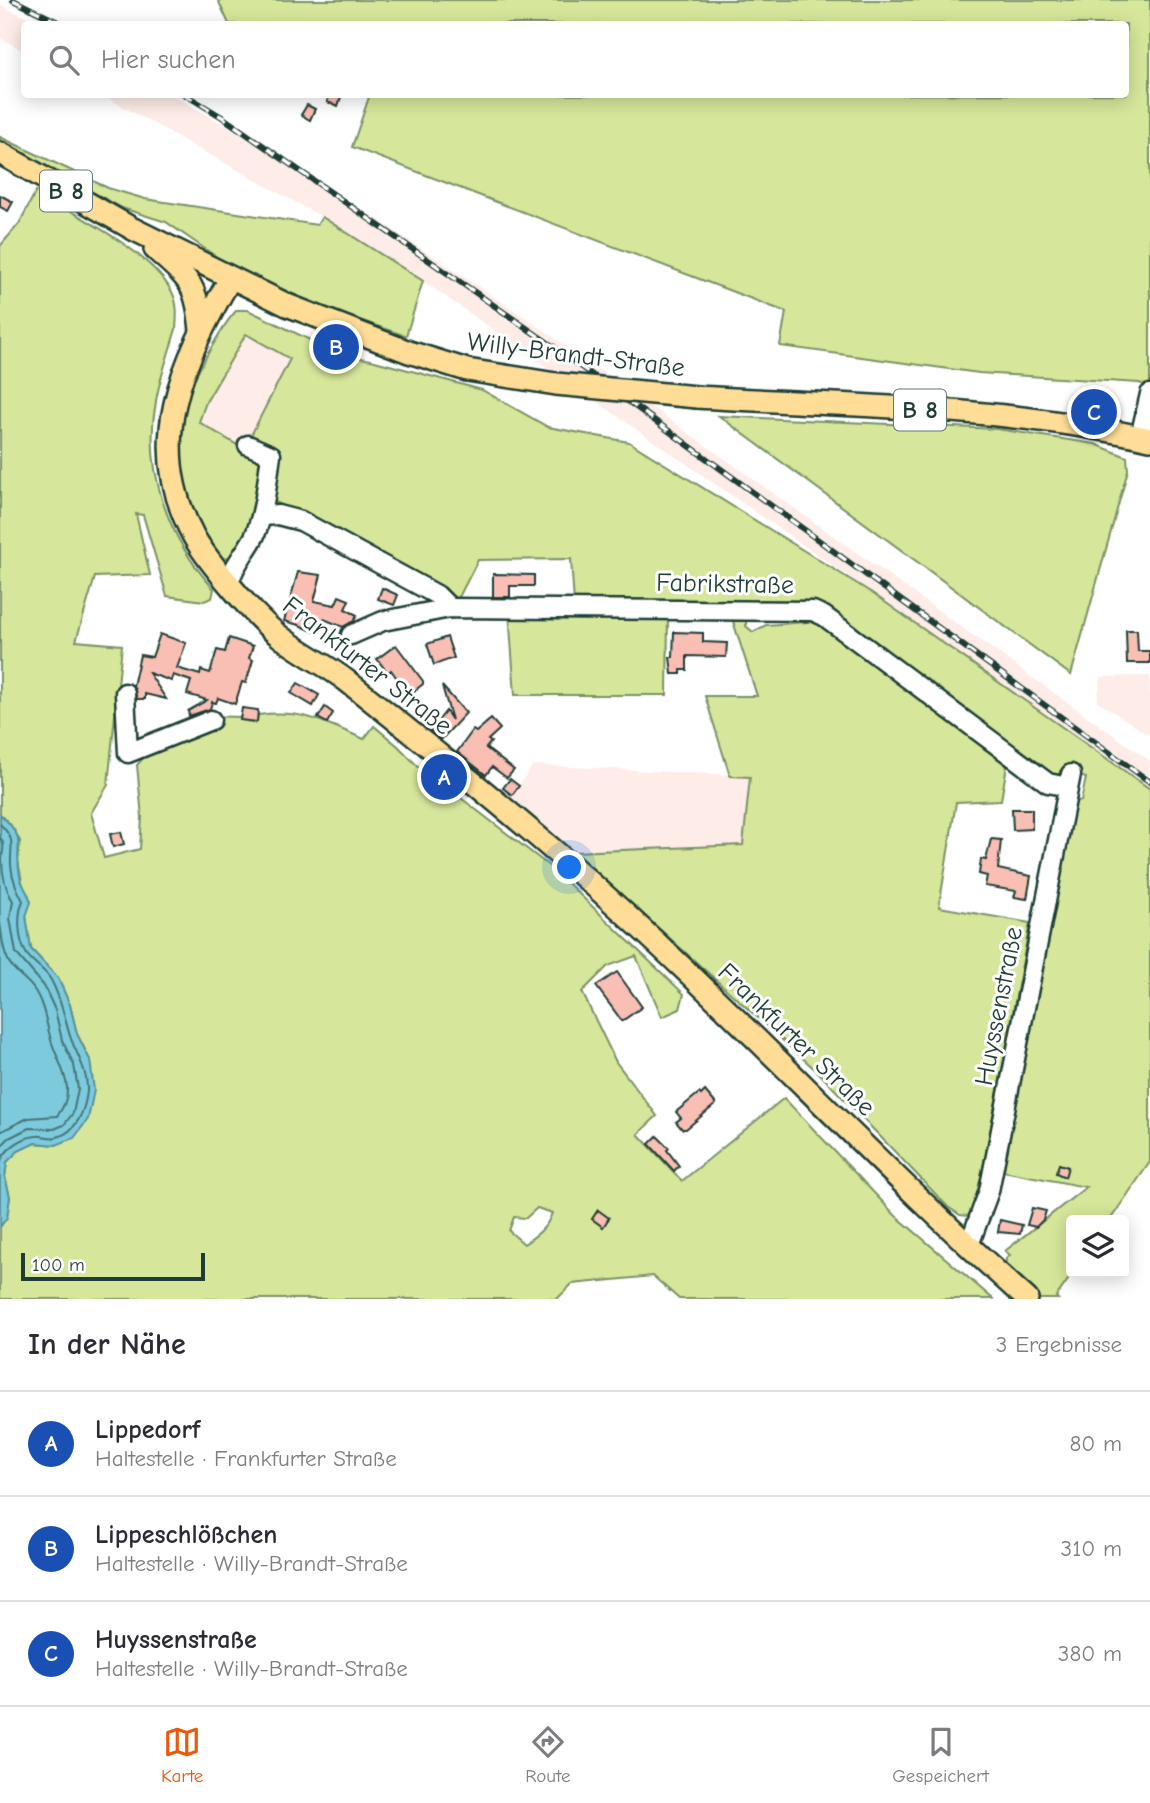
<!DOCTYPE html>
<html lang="de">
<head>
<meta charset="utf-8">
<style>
	body { margin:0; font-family:"Comic Neue",sans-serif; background:#f2f2f3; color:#2b2b33 }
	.controls { position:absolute; right:21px; bottom:21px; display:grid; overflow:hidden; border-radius:7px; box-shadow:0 4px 18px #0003 }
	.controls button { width:63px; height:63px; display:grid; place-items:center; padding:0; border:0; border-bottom:2px solid #e1e1e2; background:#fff; color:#2b2b33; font:35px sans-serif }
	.scale { position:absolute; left:21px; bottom:18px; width:184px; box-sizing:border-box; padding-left:7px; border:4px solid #1f3d34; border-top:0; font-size:19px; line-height:24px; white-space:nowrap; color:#1f3d34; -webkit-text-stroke:5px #fff; paint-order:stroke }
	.you { position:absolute; left:570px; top:868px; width:24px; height:24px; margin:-18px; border:5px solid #fff; border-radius:50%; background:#1a73e8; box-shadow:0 0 0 10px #1a73e833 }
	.badge { display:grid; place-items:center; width:46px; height:46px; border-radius:50%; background:#ea580c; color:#fff; font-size:23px; font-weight:700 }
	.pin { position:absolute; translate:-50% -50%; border:4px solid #fff; box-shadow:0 2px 7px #0006 }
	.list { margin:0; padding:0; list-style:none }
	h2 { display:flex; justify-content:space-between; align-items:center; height:91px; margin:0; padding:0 28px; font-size:30px }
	h2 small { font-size:23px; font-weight:400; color:#7c7c81 }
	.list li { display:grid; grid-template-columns:46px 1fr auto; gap:21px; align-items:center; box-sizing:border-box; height:105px; padding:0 28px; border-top:2px solid #e1e1e2 }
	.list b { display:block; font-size:26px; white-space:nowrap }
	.list p { margin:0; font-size:23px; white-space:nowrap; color:#7c7c81 }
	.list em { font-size:23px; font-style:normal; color:#7c7c81 }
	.icon { flex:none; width:38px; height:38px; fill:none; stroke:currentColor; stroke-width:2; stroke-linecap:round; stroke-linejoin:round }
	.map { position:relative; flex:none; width:1150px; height:1299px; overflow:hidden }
	.search { position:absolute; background:#fff; box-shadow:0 4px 18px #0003; left:21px; right:21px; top:21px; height:77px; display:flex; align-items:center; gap:18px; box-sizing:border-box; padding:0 24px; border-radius:7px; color:#7c7c81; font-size:26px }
	.sheet { height:406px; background:#fff }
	nav { display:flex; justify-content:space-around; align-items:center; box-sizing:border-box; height:98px; border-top:2px solid #e1e1e2; background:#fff; font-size:19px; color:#7c7c81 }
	nav a { display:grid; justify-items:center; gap:4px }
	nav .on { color:#ea580c }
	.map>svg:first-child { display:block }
	.built { fill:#fdece8 }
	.green { fill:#d6e69a; stroke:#7a9267; stroke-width:2; fill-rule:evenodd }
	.water { fill:#7dcadc; stroke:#579299; stroke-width:2 }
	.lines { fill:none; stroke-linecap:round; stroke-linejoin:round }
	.shore { stroke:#457577; stroke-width:2 }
	.building { fill:#f9beb4; stroke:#1f3d34; stroke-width:2 }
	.minor-casing { stroke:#1f3d34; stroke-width:23 }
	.major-casing { stroke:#1f3d34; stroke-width:26 }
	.minor { stroke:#fff; stroke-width:18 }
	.major { stroke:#ffdd96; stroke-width:21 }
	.rail-casing { stroke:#1f3d34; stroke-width:6 }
	.rail { stroke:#fff; stroke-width:3.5; stroke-dasharray:10; stroke-linecap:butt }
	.major-bridge-casing { stroke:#1f3d34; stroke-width:26; stroke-linecap:butt }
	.major-bridge { stroke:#ffdd96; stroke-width:21 }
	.labels { text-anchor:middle; stroke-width:6; stroke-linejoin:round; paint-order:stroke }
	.shield { fill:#fff; stroke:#627771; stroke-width:2 }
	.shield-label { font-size:24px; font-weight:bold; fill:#1f3d34 }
	.street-label { font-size:26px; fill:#1f3d34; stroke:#fff }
</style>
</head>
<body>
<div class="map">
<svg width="1150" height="1299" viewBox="0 0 1150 1299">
	<rect width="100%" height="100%" fill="#fff"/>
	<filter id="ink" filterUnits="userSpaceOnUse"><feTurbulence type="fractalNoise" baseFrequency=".0143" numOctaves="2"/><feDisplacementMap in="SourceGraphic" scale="14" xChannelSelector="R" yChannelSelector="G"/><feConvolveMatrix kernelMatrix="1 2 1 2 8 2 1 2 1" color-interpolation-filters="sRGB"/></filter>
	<g filter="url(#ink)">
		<g class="built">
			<path d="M0 5 40 24H24V51L0 38Z"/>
			<path d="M102 95H172L234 130 381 222 532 322 1150 761V789L872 593 423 281 322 217Z"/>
			<path d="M246 334 290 359 244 449 199 422 206 402Z"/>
			<path d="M1150 676V736L1097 701 1101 677Z"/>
			<path d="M533 765 750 776 743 846 574 852 508 801Z"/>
		</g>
		<g class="green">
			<path d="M218 0H1150V387L1139 383 979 373 780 346 786 312 352 147 369 97 365 95 1126 94V24H229Z"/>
			<path d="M0 137 108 188 145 199 317 225 322 217 423 281 406 336 321 307 221 260 166 222 122 208 0 143Z"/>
			<path d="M36 191C76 215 150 251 172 292 178 303 177 317 176 329 169 353 160 377 156 401 143 470 168 539 214 589L212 598 204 601 167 596 143 515 136 514 150 575 95 577 76 641 122 645 108 785 91 813 104 858 140 849 142 817 137 765 156 743 208 716 240 717V720L256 723 258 715C304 709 323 722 364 739L374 726 398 746 436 785 461 798 553 869 684 994 680 1009 662 1017 636 956 608 966 582 992 616 1062 657 1116 638 1134 682 1181 784 1098 895 1215 993 1299H679L653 1276 572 1284 557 1299H0V1227L7 1217 10 1197 5 1177 7 1162 18 1151 35 1143 56 1145 90 1060 77 1034 70 1005 58 978 31 949 26 916 29 896 23 887 18 861 20 841 10 824 0 814V246L19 224ZM537 1208 552 1213C547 1228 537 1235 524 1244L509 1231 514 1217 526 1218Z"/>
			<path d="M237 310H248L339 354 371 360 482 390 548 427 629 442 872 593 1150 789V1162L1110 1220H1071L1073 1273 1056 1297 1058 1299H1038L1005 1269 1006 1259 1010 1255 1005 1251 1086 1187 1003 1171 1075 800 1081 801 1086 778 1060 771 1058 777H1048L815 602 574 603 571 559 478 560 457 601 296 512 261 495 251 530 230 559 221 558C172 490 165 428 207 355 216 340 224 323 237 310ZM246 334 290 359 244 449 199 422 206 402Z"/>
			<path d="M719 416 997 429 1095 444 1127 457 1128 470 1071 675Z"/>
			<path d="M509 612 668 616 667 695H515Z"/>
			<path d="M732 618 746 619V626L753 632 766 625 821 621 1008 760 1001 800 956 802 939 907 1030 923 984 1164 974 1206 968 1216 960 1215 948 1207 818 1072 574 852 743 845 750 777 730 776 705 696H757Z"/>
		</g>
		<path class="water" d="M0 814C30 843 13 842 20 876 22 886 28 892 31 902L26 916 31 949 58 978 70 1005 77 1034 90 1060 94 1090 88 1119 74 1138 56 1145 35 1143 18 1151 7 1162 5 1177 10 1197 7 1217 0 1227Z"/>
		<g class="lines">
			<g class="shore">
				<path d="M0 824C17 841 10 844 11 865 12 879 17 889 23 901 17 914 18 940 26 953 32 963 45 969 51 980 61 998 64 1017 70 1036 76 1054 88 1070 87 1091 85 1110 77 1132 57 1137 50 1139 43 1135 36 1136 22 1137 3 1150 0 1164"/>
				<path d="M0 837C6 845 2 851 2 860 2 874 6 890 13 901L10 918 16 953 44 986 55 1010 62 1040 74 1065 78 1089 73 1113 64 1125 54 1129 29 1128 9 1138 0 1147"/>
				<path d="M0 923C2 935 2 949 8 960 13 972 26 978 33 988 44 1003 46 1023 51 1040 59 1067 79 1089 57 1116L28 1118 0 1132"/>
			</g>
		</g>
		<g class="building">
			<path d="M330 94H342L338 106 327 102Z"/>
			<path d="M307 105 315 109 310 120 301 115Z"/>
			<path d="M0 195 13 202 8 211 0 207Z"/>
			<path d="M298 572 321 575 314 601 335 605 339 596 349 600 345 609 357 615 354 621 343 627 324 619 317 633 299 625 284 621Z"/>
			<path d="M493 574 534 575V586H510V597H493Z"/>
			<path d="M382 588 398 595 394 605 378 599Z"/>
			<path d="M1126 630H1137L1138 651H1150V663H1127Z"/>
			<path d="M674 632 703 633V642L727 643 726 657 687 656V670H681V674H672L670 657H673Z"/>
			<path d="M160 634 186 643 177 668 200 675 201 670 210 673 217 650 225 652 229 638 253 646 249 658 253 660 246 683 242 682 235 704 218 698 216 703 212 702 210 709 189 716 188 711 207 700 187 694 191 681 173 675 171 681 149 673 166 699 145 694V699H137L133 686 140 655 152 657Z"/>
			<path d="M447 637 454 658 434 665 427 644Z"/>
			<path d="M396 645 423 681V684L409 695 391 670 388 673 377 659Z"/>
			<path d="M298 683 319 695 313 706 291 693Z"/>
			<path d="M442 686 466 713 441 740 430 731 446 711 452 720Z"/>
			<path d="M325 707 333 713 327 723 318 718Z"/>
			<path d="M242 708 258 710 257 722 240 720Z"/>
			<path d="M491 719 500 729 488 740 491 742 486 748 514 770 507 778 492 767 486 775 457 752 473 730 476 732Z"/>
			<path d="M510 779 519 786 512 795 503 788Z"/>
			<path d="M1012 809H1032V829L1013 830Z"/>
			<path d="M121 832 124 844 113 847 110 834Z"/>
			<path d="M991 839 1001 840 998 869 1031 876 1027 899 1014 897 1016 891 985 886 987 876 979 874 981 859 986 860Z"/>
			<path d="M617 972 642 1007 622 1021 596 986Z"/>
			<path d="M705 1091 716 1104 686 1129H682L676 1122 681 1118 676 1112 699 1093 701 1095Z"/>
			<path d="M657 1136 669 1148 667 1150 679 1166 674 1171 649 1144Z"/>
			<path d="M1059 1164 1068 1167 1065 1177 1056 1173Z"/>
			<path d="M1032 1208 1046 1211 1043 1220 1036 1227 1027 1225Z"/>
			<path d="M598 1210 609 1218 603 1227 592 1219Z"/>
			<path d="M1000 1220 1022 1225 1020 1234 998 1232Z"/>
		</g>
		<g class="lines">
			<g class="minor-casing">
				<g id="minor">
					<path d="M1140 437 1150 394"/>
					<path d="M262 516 278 515 301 521 437 595 450 608"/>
					<path d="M229 583C234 563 247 552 255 535 265 510 267 482 271 455L248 445"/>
					<path d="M351 635 383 621 450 608 813 611 824 616 1048 783 1068 787"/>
					<path d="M125 693 128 753 211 720"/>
					<path d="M969 1245 989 1191 1071 774"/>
				</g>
			</g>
			<g class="major-casing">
				<g id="major">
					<path d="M0 153 133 229 287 305 409 352 467 370 556 384"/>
					<path d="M155 249C190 280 197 284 201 331"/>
					<path d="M230 279C182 362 143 444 194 537 208 562 255 617 277 634 299 652 325 664 347 681 421 740 495 799 566 861 726 1000 869 1158 1027 1299"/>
					<path d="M697 397C848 406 1002 406 1150 439"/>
				</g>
			</g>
			<use href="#minor" class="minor"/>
			<use href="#major" class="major"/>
			<g class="rail-casing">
				<g id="rail">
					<path d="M13 0 62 24"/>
					<path d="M184 94 222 117 551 345 1150 782"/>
				</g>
			</g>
			<use href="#rail" class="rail"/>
			<g class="major-bridge-casing">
				<path id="major-bridge" d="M556 384 697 397"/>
			</g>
			<use href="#major-bridge" class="major-bridge"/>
		</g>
	</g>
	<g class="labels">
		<g class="shield">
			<rect x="40" y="170.5" width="52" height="41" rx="5"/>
			<rect x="894" y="389.5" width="52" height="41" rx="5"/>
		</g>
		<g class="shield-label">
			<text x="66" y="199">B 8</text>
			<text x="920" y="418">B 8</text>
		</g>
		<g class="street-label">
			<text transform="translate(576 354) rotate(7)" y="9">Willy-Brandt-Straße</text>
			<text transform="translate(725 583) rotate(1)" y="9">Fabrikstraße</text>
			<text transform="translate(368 665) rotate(38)" y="9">Frankfurter Straße</text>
			<text transform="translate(998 1006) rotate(-79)" y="9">Huyssenstraße</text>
			<text transform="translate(797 1039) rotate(44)" y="9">Frankfurter Straße</text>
		</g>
	</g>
</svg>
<div class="controls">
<button><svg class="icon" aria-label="layers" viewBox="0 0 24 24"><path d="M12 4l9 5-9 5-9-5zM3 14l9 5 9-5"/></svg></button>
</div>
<div class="scale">100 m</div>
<div class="you"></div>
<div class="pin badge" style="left:444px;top:777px;background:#1a4fb4">A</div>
<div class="pin badge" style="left:336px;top:347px;background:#1a4fb4">B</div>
<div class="pin badge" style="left:1094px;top:412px;background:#1a4fb4">C</div>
<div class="search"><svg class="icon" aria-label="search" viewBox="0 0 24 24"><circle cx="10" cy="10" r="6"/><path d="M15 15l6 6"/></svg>Hier suchen</div>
</div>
<section class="sheet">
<h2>In der Nähe<small>3 Ergebnisse</small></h2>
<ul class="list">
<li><span class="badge" style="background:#1a4fb4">A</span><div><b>Lippedorf</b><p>Haltestelle · Frankfurter Straße</p></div><em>80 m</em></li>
<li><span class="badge" style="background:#1a4fb4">B</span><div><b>Lippeschlößchen</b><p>Haltestelle · Willy-Brandt-Straße</p></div><em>310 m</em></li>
<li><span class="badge" style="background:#1a4fb4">C</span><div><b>Huyssenstraße</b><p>Haltestelle · Willy-Brandt-Straße</p></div><em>380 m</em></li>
</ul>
</section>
<nav>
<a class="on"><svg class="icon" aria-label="map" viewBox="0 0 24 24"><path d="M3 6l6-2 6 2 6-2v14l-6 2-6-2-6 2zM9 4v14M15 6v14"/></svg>Karte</a>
<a><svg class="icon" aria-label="directions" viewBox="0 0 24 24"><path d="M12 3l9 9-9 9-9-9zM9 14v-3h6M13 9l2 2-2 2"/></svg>Route</a>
<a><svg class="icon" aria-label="saved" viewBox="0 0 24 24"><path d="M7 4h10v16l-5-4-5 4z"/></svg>Gespeichert</a>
</nav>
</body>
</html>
